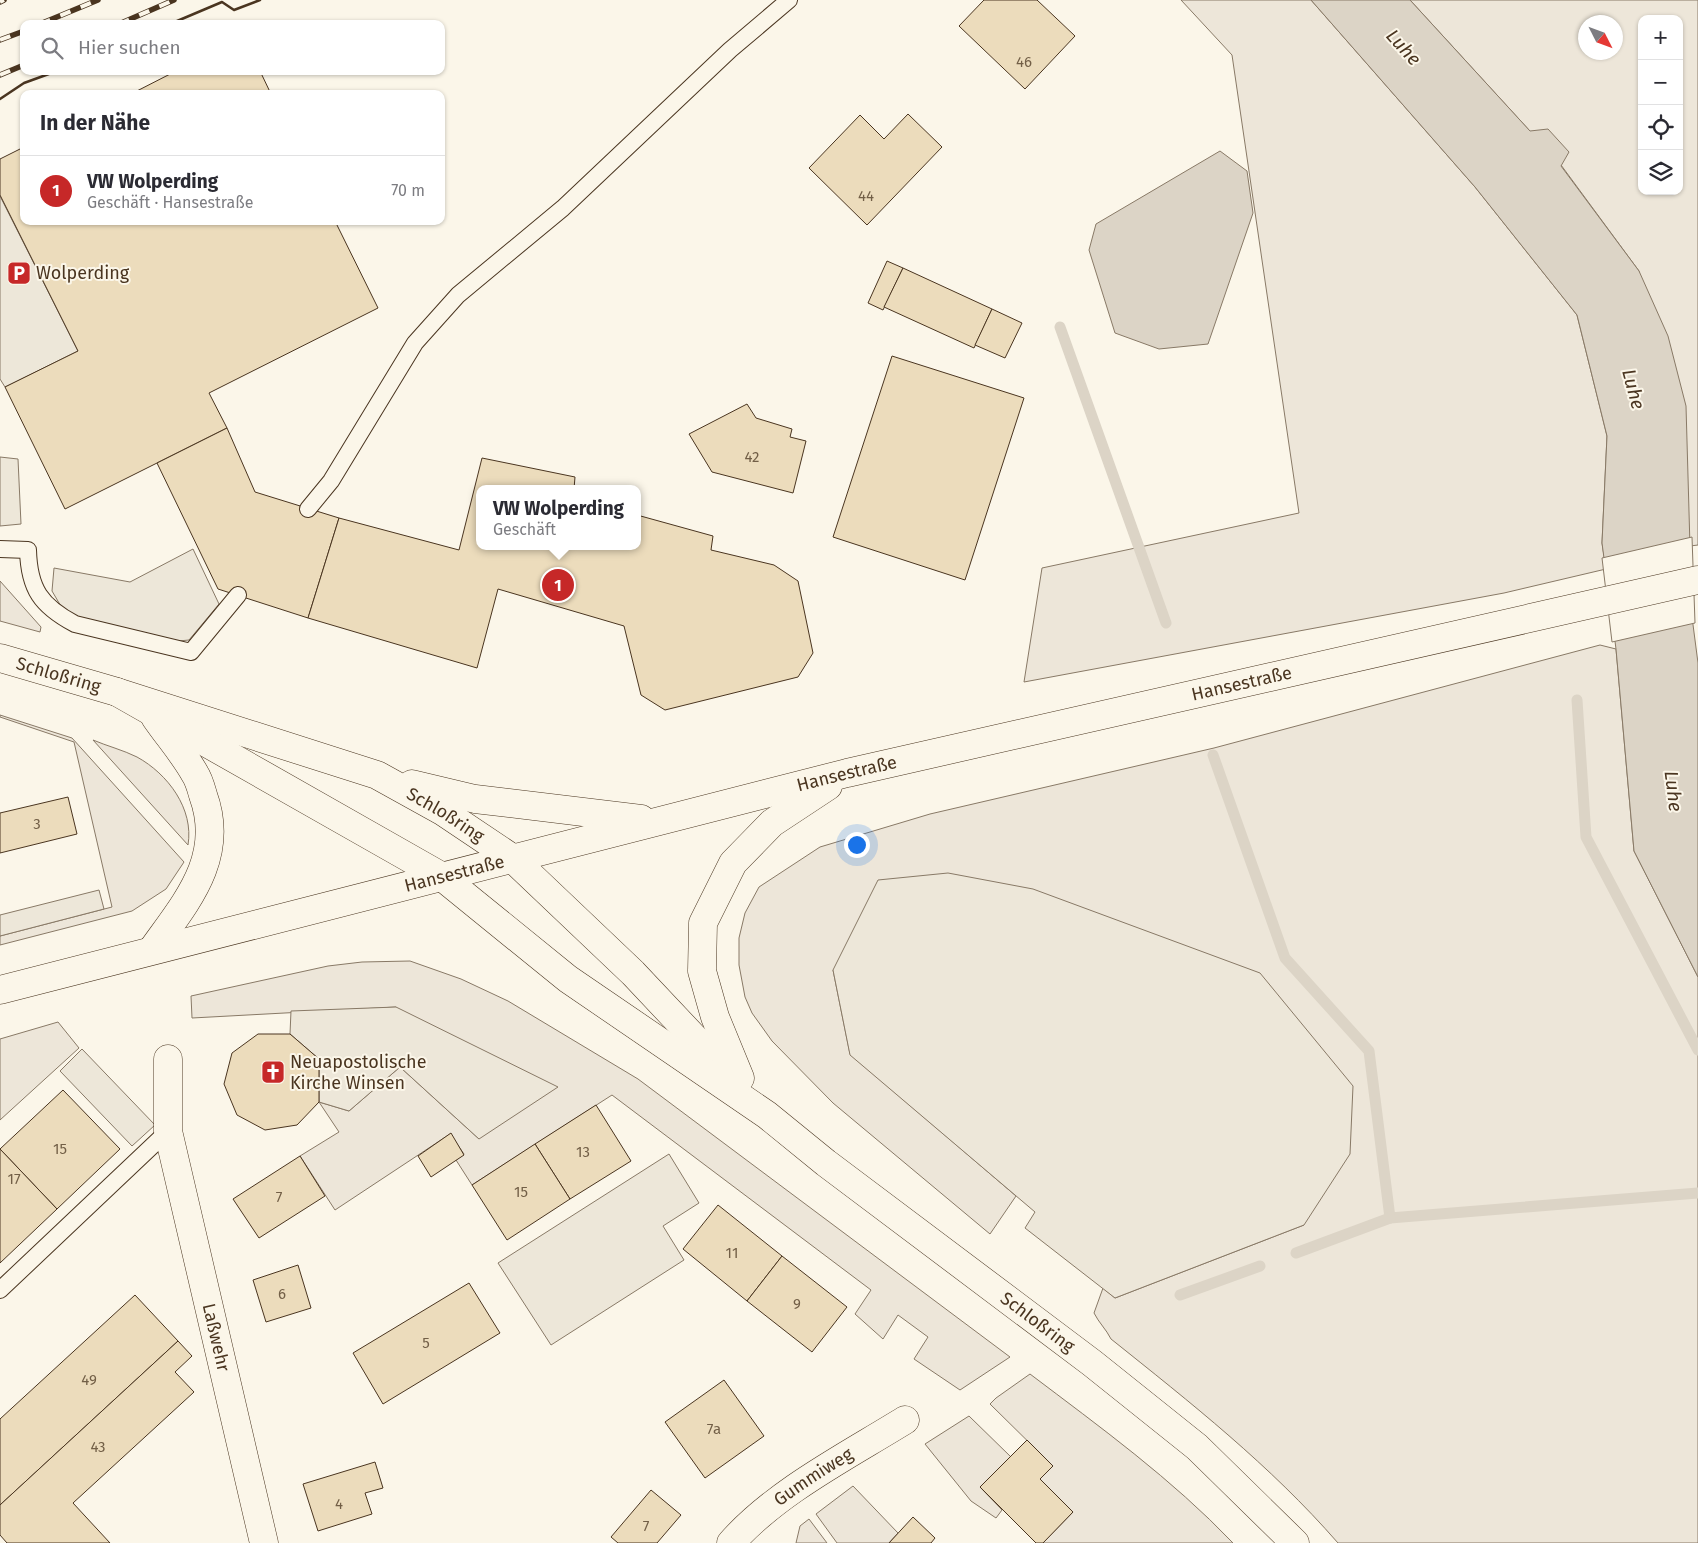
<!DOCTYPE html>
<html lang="de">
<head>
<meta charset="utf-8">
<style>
	body { margin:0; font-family:"Fira Sans",sans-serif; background:#f2f2f3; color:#2b2b33 }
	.controls { position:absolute; right:15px; top:15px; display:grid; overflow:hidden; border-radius:10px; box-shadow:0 1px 4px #0004 }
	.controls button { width:45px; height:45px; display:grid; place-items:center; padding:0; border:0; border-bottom:1px solid #e1e1e2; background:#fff; color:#2b2b33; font:25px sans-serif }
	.compass { position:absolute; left:1578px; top:15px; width:45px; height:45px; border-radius:50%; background:#fff; box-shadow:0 1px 4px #0004; rotate:132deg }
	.you { position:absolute; left:856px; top:844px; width:18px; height:18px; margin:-12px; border:4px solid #fff; border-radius:50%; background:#1a73e8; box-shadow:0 0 0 8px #1a73e833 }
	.badge { display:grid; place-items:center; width:32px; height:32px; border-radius:50%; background:#c62828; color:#fff; font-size:16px; font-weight:700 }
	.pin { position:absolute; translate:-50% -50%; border:2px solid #fff; box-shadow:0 1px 5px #0006 }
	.popup { position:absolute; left:476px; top:485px; width:165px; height:65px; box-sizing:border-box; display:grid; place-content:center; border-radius:10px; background:#fff; filter:drop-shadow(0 1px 4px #0005); font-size:16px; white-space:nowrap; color:#7c7c81 }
	.popup b { font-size:19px; color:#2b2b33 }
	.popup::after { content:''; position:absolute; left:50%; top:100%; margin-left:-10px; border:10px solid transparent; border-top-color:#fff }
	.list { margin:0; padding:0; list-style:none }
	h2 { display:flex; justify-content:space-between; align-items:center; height:65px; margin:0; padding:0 20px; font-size:21px }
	h2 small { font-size:16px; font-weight:400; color:#7c7c81 }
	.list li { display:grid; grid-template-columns:32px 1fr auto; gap:15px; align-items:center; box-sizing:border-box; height:70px; padding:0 20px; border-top:1px solid #e1e1e2 }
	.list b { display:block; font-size:19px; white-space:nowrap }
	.list p { margin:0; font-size:16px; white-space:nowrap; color:#7c7c81 }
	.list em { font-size:16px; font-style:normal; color:#7c7c81 }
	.icon { flex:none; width:28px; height:28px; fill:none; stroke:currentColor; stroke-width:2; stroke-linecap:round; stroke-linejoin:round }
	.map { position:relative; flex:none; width:1698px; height:1543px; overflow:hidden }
	.search { position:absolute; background:#fff; box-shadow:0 1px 4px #0004; left:20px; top:20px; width:425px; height:55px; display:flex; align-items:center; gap:12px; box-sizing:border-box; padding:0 18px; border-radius:10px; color:#7c7c81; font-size:19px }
	.panel { position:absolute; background:#fff; box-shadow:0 1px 4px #0004; left:20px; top:90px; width:425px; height:135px; border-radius:10px }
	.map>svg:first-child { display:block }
	.green { fill:#ede6d9; stroke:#887966; fill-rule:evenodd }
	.parking { fill:#ede7d9; stroke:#887966 }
	.water { fill:#dcd4c6; stroke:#887966 }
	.pier { fill:#fbf6e9; stroke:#887966 }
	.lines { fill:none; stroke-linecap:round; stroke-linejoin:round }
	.stream { stroke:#dcd4c6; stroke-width:11 }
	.building { fill:#ecdcbc; stroke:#4a3520 }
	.service-casing { stroke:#4a3520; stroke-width:18 }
	.minor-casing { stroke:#4a3520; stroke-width:29 }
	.secondary-casing { stroke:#4a3520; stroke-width:29 }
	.service { stroke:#fbf6e9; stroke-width:16 }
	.minor { stroke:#fbf6e9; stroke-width:28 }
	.secondary { stroke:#fbf6e9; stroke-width:28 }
	.rail-casing { stroke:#4a3520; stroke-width:5.5 }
	.rail { stroke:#fbf6e9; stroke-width:4; stroke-dasharray:11; stroke-linecap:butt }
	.wall { stroke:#4a3520; stroke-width:2.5 }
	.labels { text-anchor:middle; stroke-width:4; stroke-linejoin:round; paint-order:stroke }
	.number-label { font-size:15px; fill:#725f47 }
	.poi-label { font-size:18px; fill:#4a3520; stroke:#fbf6e9; text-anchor:start }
	.street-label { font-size:18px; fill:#4a3520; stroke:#fbf6e9 }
	.water-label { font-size:19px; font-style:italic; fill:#4a3520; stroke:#fbf6e9 }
</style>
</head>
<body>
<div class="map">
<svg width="1698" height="1543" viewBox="0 0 1698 1543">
	<rect width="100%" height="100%" fill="#fbf6e9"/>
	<g class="green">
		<path d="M1181 0H1311L1475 187 1577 315 1607 436 1602 543 1606 569 1504 593 1024 682 1042 568 1299 513 1232 55Z"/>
		<path d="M1410 0H1698V545L1690 546 1639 271 1561 165ZM1642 19H1679V191H1642ZM1586 22H1616V52H1586Z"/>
		<path d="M0 581 41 627 40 632 0 621Z"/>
		<path d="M1600 645 1616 649 1634 851 1698 977V1543H1338C1270 1465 1191 1403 1111 1339 1106 1329 1099 1323 1094 1313L1103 1288 1115 1298 1304 1225 833 970 850 1054 1016 1196 990 1234 833 1103 772 1041 752 1013 745 997 739 965V938L745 913 759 887 820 847 930 814 1214 748Z"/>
		<path d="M0 715 72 738 184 862 166 889 132 911 0 945V936L112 907 74 742 0 717Z"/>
		<path d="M93 740C107 746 123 750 137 757 168 774 194 809 188 845Z"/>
		<path d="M410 961 461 979 508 1001 638 1079 1010 1357 960 1390 914 1359 928 1337 898 1315 883 1339 855 1314 871 1290 612 1095 472 1185 456 1160 464 1154 450 1134 335 1210 300 1156 339 1132 319 1102 349 1111 400 1067 479 1139 396 1007 192 1018 191 996 328 966 362 962Z"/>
		<path d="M58 1022 79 1048 0 1120V1039Z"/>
		<path d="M1030 1374C1100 1427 1172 1479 1233 1543H1043L1073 1512 1040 1479 1053 1466 990 1404 996 1398Z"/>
		<path d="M969 1416 1011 1457 980 1487 1002 1510 996 1518 971 1501 925 1444Z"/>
		<path d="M853 1486 898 1533 889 1543H837L816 1514Z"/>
		<path d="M809 1519 827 1543H796L800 1526Z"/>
	</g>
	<g class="parking">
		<path d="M0 196 78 351 5 387 0 379Z"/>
		<path d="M0 457 18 459 21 524 0 526Z"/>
		<path d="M193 549 219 604 189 640 168 642 78 617 62 608 52 591 54 568 130 582Z"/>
		<path d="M948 873 1033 889 1260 973 1353 1086 1350 1154 1304 1225 1115 1298 1025 1228 1035 1212 850 1055 833 970 878 880Z"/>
		<path d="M99 890 104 909 0 936V915Z"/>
		<path d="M396 1007 558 1087 479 1139 400 1067 349 1111 319 1102V1059L290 1034 291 1011Z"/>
		<path d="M82 1049 155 1125 132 1146 60 1071Z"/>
		<path d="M669 1154 699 1203 663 1226 684 1260 551 1345 498 1263Z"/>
	</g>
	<g class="water">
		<path d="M1311 0H1410L1530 131 1548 129 1569 152 1561 166 1639 271 1668 336 1686 406 1692 617 1698 663V977L1634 851 1616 649 1602 543 1607 436 1577 315 1475 187Z"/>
		<path d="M1220 151 1247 171 1253 213 1208 344 1159 349 1115 333 1089 250 1096 224Z"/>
	</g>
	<path class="pier" d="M1692 537 1695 623 1612 642 1602 558Z"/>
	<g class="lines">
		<g class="stream">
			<path d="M1060 327 1166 623"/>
			<path d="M1577 700 1586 837 1698 1050"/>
			<path d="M1213 755 1285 958 1369 1051 1390 1218 1698 1193"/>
			<path d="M1296 1253 1390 1218"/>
			<path d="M1180 1295 1260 1266"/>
		</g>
	</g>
	<g class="building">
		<path d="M984 0H1037L1075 36 1025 89 959 26Z"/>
		<path d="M176 71H260L271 94H131Z"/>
		<path d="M908 114 942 147 867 225 809 168 860 115 884 139Z"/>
		<path d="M24 147V221H335L378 308 209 393 227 428 65 509 5 387 78 351 0 195V159Z"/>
		<path d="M887 261 903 268 883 310 868 303Z"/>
		<path d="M903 268 992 309 974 348 884 307Z"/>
		<path d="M992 309 1022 323 1005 358 975 345Z"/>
		<path d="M892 356 1024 398 965 580 833 537Z"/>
		<path d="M747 404 756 418 792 429 790 437 806 441 793 493 712 472 689 434Z"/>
		<path d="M227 428 255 492 339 518 308 618 218 589 157 463Z"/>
		<path d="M482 458 575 477 574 489H479V546H637V515L713 536 711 550 774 565 798 581 813 653 798 677 665 710 641 695 624 626 498 589 477 668 308 618 339 518 459 550Z"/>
		<path d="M68 797 77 834 0 853V813Z"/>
		<path d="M258 1034H290L319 1059V1102L297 1125 265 1130 237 1115 224 1084 232 1053Z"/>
		<path d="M63 1090 120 1149 57 1209 0 1149Z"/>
		<path d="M596 1105 631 1161 570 1199 535 1144Z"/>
		<path d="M451 1133 464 1155 431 1177 418 1156Z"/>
		<path d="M535 1144 570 1199 507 1240 472 1185Z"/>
		<path d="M0 1149 57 1209 0 1263Z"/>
		<path d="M300 1156 325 1196 259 1238 233 1199Z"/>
		<path d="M718 1205 782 1256 747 1301 683 1249Z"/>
		<path d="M782 1256 847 1307 812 1352 747 1301Z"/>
		<path d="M298 1265 311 1308 266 1322 253 1280Z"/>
		<path d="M469 1283 500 1333 383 1404 353 1353Z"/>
		<path d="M135 1295 178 1341 0 1505V1419Z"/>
		<path d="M178 1341 192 1356 175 1372 194 1392 73 1503 110 1543H7L0 1535V1505Z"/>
		<path d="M724 1380 764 1436 705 1478 665 1422Z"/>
		<path d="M1027 1440 1053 1466 1040 1479 1073 1512 1043 1543H1036L980 1487Z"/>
		<path d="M375 1462 383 1488 365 1493 372 1514 318 1531 303 1484Z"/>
		<path d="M651 1490 681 1515 657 1543H618L611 1537Z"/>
		<path d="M913 1517 935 1538 931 1543H889Z"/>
	</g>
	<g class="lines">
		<g class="service-casing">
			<g id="service">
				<path d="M308 509 331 481 415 343 458 295 563 208 730 50 789 0"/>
				<path d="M0 549 28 550C29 589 41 606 75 624L191 652 238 595"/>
				<path d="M0 1290 168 1131"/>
			</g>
		</g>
		<g class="minor-casing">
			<g id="minor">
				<path id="s1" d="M168 1059V1131L264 1543"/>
				<path id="s2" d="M731 1543C776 1492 847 1456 905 1420"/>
			</g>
		</g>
		<g class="secondary-casing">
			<g id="secondary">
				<path id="s3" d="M0 658 117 692 377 775 442 811 512 858 633 973 731 1077"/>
				<path id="s4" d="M117 692 441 876 568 979 767 1115 826 1163 1092 1363 1197 1447 1295 1543"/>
				<path d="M412 784 475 799 641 819"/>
				<path d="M152 950C186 902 226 858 203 795 201 788 199 780 195 774 184 754 168 736 155 717"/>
				<path id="s5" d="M0 990 847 773 1698 580"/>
				<path d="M740 1078 715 1017 702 971 703 923 733 863 772 823 828 786"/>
			</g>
		</g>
		<use href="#service" class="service"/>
		<use href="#minor" class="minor"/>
		<use href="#secondary" class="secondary"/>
		<g class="rail-casing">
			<g id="rail">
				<path d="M0 2 4 0"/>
				<path d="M40 24 98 0"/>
				<path d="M119 24 174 0"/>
				<path d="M0 40 24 31"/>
				<path d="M0 75 24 65"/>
			</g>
		</g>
		<use href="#rail" class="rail"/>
		<g class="wall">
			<path d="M170 24 222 2 234 10 260 0"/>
			<path d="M0 99 24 83 57 71"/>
		</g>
	</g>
	<defs>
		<g id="parking-square" transform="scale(1.25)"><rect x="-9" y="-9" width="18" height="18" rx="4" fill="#c62828" stroke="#fbf6e9"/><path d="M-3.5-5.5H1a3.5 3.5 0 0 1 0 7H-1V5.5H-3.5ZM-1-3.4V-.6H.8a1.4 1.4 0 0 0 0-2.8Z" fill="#fff"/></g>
		<g id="church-square" transform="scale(1.25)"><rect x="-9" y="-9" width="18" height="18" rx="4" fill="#c62828" stroke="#fbf6e9"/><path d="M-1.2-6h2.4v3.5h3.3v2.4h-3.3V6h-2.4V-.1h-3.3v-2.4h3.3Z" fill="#fff"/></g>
	</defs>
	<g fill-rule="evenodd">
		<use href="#parking-square" x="19" y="273"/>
		<use href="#church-square" x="273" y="1072"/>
	</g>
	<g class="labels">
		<g class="number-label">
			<text x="1024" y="67">46</text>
			<text x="866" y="201">44</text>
			<text x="752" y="462">42</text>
			<text x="37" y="829">3</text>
			<text x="60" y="1154">15</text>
			<text x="583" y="1157">13</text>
			<text x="14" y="1184">17</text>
			<text x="521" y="1197">15</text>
			<text x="279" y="1202">7</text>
			<text x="732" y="1258">11</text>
			<text x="282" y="1299">6</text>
			<text x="797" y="1309">9</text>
			<text x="426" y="1348">5</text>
			<text x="89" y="1385">49</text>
			<text x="714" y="1434">7a</text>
			<text x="98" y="1452">43</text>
			<text x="339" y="1509">4</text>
			<text x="646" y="1531">7</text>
		</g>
		<g class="poi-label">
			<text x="36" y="279">Wolperding</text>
			<text x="290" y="1068">Neuapostolische<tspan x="290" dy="21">Kirche Winsen</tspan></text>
		</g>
		<g class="street-label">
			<text dy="6" stroke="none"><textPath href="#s3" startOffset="61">Schloßring</textPath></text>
			<text dy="6" stroke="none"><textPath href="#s5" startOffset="1279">Hansestraße</textPath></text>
			<text dy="6" stroke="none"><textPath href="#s5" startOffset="874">Hansestraße</textPath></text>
			<text dy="6" stroke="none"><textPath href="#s3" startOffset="474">Schloßring</textPath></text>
			<text dy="6" stroke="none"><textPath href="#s5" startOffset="469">Hansestraße</textPath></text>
			<text dy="6" stroke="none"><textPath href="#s4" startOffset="1118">Schloßring</textPath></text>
			<text dy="6" stroke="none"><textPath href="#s1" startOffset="284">Laßwehr</textPath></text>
			<text dy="6" stroke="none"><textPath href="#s2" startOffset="106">Gummiweg</textPath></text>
		</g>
		<g class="water-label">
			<text transform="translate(1404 47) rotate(48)" y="7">Luhe</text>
			<text transform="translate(1634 389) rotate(75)" y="7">Luhe</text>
			<text transform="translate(1674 791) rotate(83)" y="7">Luhe</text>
		</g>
	</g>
</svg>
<div class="controls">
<button>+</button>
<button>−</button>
<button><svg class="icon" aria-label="locate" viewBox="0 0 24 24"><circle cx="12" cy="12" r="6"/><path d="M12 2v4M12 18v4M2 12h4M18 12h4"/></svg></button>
<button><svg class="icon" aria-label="layers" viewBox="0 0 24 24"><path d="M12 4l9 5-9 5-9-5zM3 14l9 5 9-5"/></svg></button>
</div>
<svg class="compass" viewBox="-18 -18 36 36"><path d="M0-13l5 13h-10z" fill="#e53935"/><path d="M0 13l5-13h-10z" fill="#7c7c81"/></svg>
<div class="you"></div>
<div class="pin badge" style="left:558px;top:585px">1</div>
<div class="popup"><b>VW Wolperding</b>Geschäft</div>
<div class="search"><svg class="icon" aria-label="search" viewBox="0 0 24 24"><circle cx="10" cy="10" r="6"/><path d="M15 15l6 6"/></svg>Hier suchen</div>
<section class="panel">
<h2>In der Nähe<small></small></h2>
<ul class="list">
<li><span class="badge">1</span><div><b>VW Wolperding</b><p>Geschäft · Hansestraße</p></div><em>70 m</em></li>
</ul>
</section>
</div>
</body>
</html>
